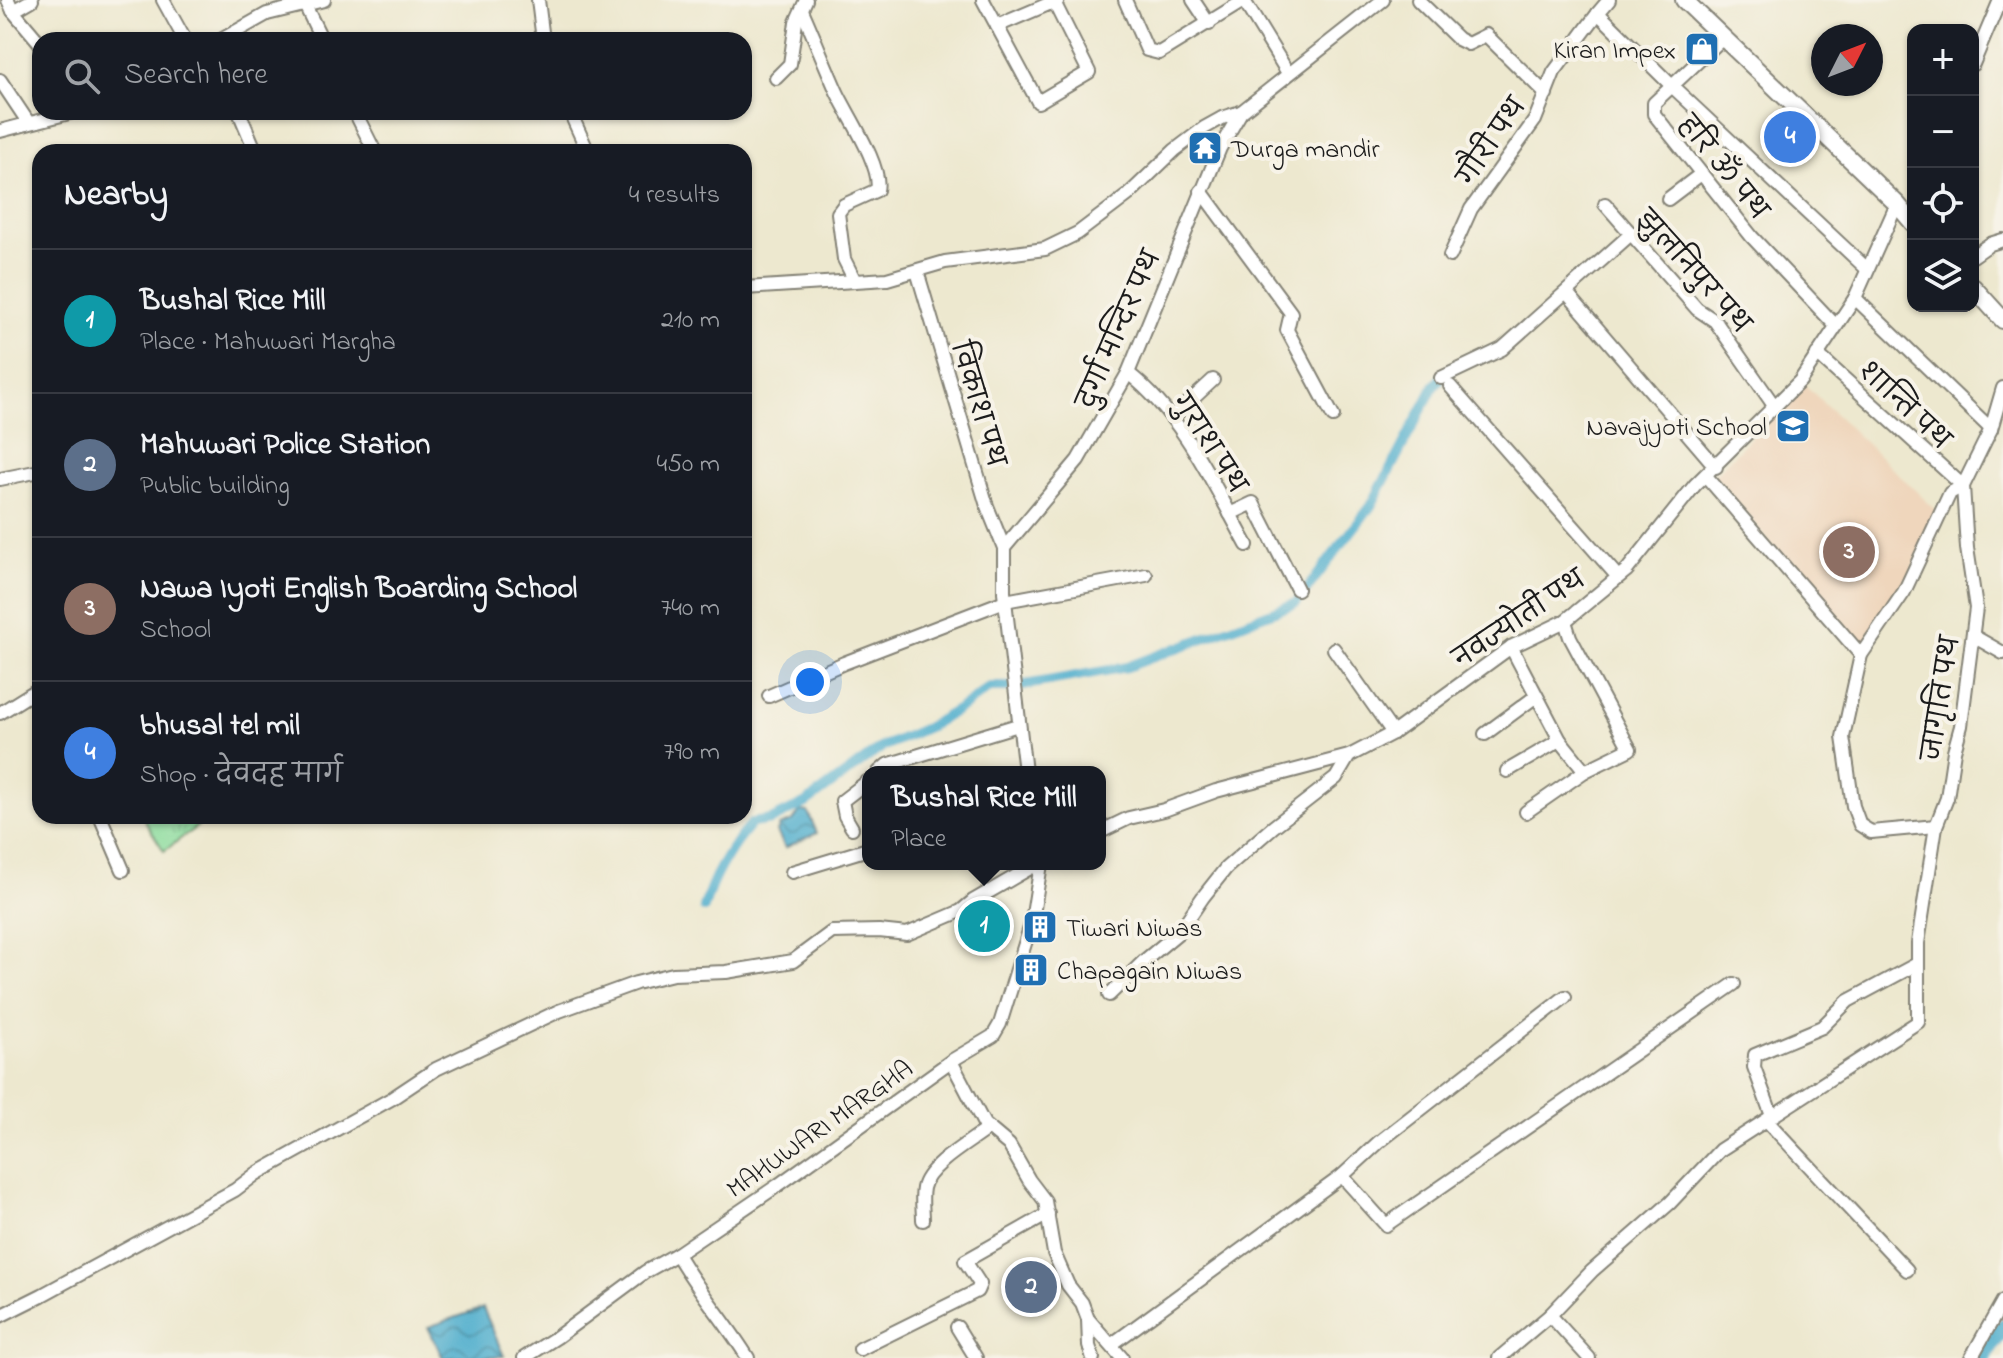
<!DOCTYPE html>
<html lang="en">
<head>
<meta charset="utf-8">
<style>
	body { margin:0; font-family:"Indie Flower","Playpen Sans Deva",sans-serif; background:#20242c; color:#f1f3f6 }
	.controls { position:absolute; right:24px; top:24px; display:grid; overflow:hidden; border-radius:16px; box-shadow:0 2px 6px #0004 }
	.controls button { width:72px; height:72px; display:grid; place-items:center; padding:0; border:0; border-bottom:2px solid #363941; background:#171b24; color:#f1f3f6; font:40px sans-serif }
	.compass { position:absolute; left:1811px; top:24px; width:72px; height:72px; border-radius:50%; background:#171b24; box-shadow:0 2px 6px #0004; rotate:48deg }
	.you { position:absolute; left:810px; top:682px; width:28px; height:28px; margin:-20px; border:6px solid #fff; border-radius:50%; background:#1a73e8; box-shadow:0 0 0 12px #1a73e833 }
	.badge { display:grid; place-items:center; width:52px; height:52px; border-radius:50%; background:#1f6fb2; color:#fff; font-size:26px; font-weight:700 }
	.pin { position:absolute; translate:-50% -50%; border:4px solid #fff; box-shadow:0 2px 8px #0006 }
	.popup { position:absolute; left:862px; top:766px; width:244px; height:104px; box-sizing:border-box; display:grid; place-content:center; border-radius:16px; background:#171b24; filter:drop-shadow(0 2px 6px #0005); font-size:26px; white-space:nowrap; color:#9ea1a6 }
	.popup b { font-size:30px; color:#f1f3f6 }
	.popup::after { content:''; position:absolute; left:50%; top:100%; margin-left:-16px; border:16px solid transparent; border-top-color:#171b24 }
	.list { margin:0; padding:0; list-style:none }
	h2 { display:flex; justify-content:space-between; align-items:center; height:104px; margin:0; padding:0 32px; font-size:34px }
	h2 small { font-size:26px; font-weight:400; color:#9ea1a6 }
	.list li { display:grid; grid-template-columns:52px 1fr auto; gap:24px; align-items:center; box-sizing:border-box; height:144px; padding:0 32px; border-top:2px solid #363941 }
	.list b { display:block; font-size:30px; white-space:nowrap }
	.list p { margin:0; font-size:26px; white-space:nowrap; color:#9ea1a6 }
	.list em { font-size:26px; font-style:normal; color:#9ea1a6 }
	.icon { flex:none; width:44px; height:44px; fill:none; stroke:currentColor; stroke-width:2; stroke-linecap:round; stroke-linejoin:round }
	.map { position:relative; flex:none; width:2003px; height:1358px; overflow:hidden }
	.search { position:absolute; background:#171b24; box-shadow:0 2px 6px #0004; left:32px; top:32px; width:720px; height:88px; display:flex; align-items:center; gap:20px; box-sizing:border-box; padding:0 28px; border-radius:24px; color:#9ea1a6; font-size:30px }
	.panel { position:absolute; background:#171b24; box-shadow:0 2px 6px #0004; left:32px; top:144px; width:720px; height:680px; border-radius:24px }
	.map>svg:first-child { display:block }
	.built { fill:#efd6bc }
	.grass { fill:url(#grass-tufts); stroke:#547c5c; stroke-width:2 }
	.water { fill:url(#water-waves); stroke:#366574; stroke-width:2 }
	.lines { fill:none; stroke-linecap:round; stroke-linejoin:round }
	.canal { stroke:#4faecd; stroke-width:10 }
	.river { stroke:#4faecd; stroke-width:18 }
	.minor-casing { stroke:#848276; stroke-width:16 }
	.major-casing { stroke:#848276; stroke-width:20 }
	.minor { stroke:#fff; stroke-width:12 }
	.major { stroke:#fff; stroke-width:16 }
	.labels { text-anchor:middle; stroke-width:8; stroke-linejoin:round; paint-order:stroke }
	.poi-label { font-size:26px; fill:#1c1c1c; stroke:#f7f3e8; text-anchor:start }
	.street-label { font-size:26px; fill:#1c1c1c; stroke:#f7f3e8 }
</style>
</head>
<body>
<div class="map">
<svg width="2003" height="1358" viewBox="0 0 2003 1358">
	<defs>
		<pattern id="grass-tufts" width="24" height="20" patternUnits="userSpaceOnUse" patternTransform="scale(2)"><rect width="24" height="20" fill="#8bdc9d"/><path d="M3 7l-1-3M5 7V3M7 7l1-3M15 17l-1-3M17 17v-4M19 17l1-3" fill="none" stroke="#77bc87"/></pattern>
		<pattern id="water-waves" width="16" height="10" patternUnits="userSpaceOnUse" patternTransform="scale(2)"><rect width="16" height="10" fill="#4faecd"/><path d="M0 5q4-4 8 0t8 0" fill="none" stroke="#418da6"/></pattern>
	</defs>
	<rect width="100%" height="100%" fill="#f7f3e8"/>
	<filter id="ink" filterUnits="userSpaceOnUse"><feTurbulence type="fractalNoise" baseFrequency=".0125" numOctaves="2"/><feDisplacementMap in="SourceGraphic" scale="16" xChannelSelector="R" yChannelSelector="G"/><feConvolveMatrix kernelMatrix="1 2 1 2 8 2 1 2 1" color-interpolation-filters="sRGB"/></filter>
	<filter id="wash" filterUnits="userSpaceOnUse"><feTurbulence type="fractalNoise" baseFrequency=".006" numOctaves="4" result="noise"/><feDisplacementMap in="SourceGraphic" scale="32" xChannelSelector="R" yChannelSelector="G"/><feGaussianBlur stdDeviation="1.8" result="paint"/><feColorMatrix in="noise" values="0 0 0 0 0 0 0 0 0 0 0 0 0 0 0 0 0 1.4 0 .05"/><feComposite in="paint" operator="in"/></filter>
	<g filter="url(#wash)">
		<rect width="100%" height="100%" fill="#ede8cf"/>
		<path class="built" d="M1804 384 1939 513 1902 592 1860 650 1714 475Z"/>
		<path class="grass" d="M142 816H211L164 851Z"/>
		<g class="water">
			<path d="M800 811 808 812 817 833 785 848 777 832 779 826 793 821Z"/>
			<path d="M483 1308 504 1356 443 1358 428 1327Z"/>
		</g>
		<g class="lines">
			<path class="canal" d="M704 908C712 877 731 847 752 823L771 820 806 803 882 747 928 727 967 704 990 687H1014L1127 667 1296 603 1371 506 1434 386 1441 378"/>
			<path class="river" d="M1981 1358 2003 1327"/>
		</g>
	</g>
	<g filter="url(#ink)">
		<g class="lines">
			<g class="minor-casing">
				<g id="minor">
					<path d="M8 0 13 11 40 43"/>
					<path d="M163 0 185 40"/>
					<path d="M538 0 543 40"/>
					<path d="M983 0 1038 102 1089 72 1053 0"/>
					<path d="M1125 0 1147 50 1159 53 1245 0"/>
					<path d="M1193 0 1209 24"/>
					<path d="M1418 0 1458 39 1468 44 1486 35 1546 94"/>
					<path d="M1609 0 1598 13 1673 87 1867 269"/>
					<path d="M1244 1 1288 73"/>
					<path d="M304 3 322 40"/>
					<path d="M802 10C814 37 825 65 837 92 847 114 883 167 877 190L844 205 838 213 844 259 854 279"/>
					<path d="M13 11 32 0"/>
					<path d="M997 26 1058 0"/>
					<path d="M1724 37 1654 103V114L1752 237 1835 325"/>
					<path d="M221 40 267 14 324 0"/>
					<path d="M1973 64 2000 0"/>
					<path d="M776 78 790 64 796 22 806 0"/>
					<path d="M0 80 28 122"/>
					<path d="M239 112 256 152"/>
					<path d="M355 112 375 152"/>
					<path d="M570 112 588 152"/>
					<path d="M0 131 73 112"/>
					<path d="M1201 191 1291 313 1287 330 1333 416"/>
					<path d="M1668 199 1701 174"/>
					<path d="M1605 204 1697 309 1715 321 1775 407"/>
					<path d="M1450 256 1471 209 1535 120 1554 72 1598 13"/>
					<path d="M1973 256 1990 244 2003 240"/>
					<path d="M917 271 987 506 1004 548"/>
					<path d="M744 288 887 279 945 262 1045 249 1078 233 1128 195 1175 150 1204 128 1222 118 1241 112"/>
					<path d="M1567 293 1716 467"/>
					<path d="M1855 298 1991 429"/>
					<path d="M1817 354 1963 486"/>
					<path d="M1128 373C1184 417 1213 484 1247 545"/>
					<path d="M1441 378 1502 349 1632 233"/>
					<path d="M1450 386 1618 577"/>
					<path d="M1172 418 1213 380"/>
					<path d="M1706 476 1861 655"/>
					<path d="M0 479 40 471"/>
					<path d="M1230 514 1253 503 1297 589"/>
					<path d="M1973 636 2003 653"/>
					<path d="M1511 647 1560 740 1585 771 1630 749 1570 637 1565 621"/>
					<path d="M1334 649 1393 733"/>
					<path d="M769 696 844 663 1005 601 1146 575"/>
					<path d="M0 713 40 688"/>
					<path d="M1485 734 1535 697"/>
					<path d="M1507 771 1560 740"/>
					<path d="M879 772 887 765 1018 725"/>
					<path d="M1025 772 1004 592V548L1078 460 1128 373 1220 148 1241 112 1383 0"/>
					<path d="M1526 812 1585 771"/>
					<path d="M100 816 123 870"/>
					<path d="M1936 826 1871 832 1860 825 1853 806 1843 737 1861 655 1904 592 1950 493 1963 486"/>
					<path d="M852 828 845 816 842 801 868 781"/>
					<path d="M1100 832 1129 818 1164 810 1216 791 1349 756 1393 733 1511 647 1565 621 1627 570 1695 485 1800 381 1855 298 1897 204"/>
					<path d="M792 872 868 849"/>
					<path d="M1109 995 1144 961 1179 932 1203 897 1226 868 1273 827 1336 778 1349 756"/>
					<path d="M951 1061 984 1124 1009 1145 1029 1180 1045 1201 1054 1253 1068 1285 1082 1303 1088 1319 1122 1358"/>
					<path d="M1772 1116 1754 1067 1755 1055 1822 1027 1848 1001 1917 964"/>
					<path d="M1767 1121 1907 1270"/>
					<path d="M1342 1176 1386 1225 1734 984"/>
					<path d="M923 1220C923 1210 921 1199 923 1188 927 1166 970 1142 987 1129"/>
					<path d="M677 1254C698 1291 726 1322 748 1358"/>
					<path d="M1550 1315 1589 1358"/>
					<path d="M0 1316 42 1295 235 1190 256 1174 391 1099 436 1069 559 1011 636 983 673 974 726 972 793 961 832 932 879 931 907 934 961 911 973 901 1037 864"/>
					<path d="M1088 1319 1089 1346 1093 1358"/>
					<path d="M957 1327 976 1358"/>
					<path d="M1111 1345 1342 1176 1379 1142 1565 997"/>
					<path d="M860 1349 977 1291 980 1284 965 1261 1048 1214"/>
					<path d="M524 1358 557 1337 645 1272 677 1254 777 1186 951 1061 993 1036 1000 1024 1032 921 1041 864"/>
					<path d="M1499 1358 1550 1315 1592 1271 1670 1203 1720 1150 1918 1022V943L1936 826 1947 798 1954 751 1961 726 1976 608 1967 548 1963 486 1991 429 2003 388"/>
					<path d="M1971 1358 2003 1301"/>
				</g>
			</g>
			<g class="major-casing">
				<g id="major">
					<path d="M1684 0 1897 204 1913 223"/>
					<path d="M1973 287 2003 320"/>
				</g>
			</g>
			<use href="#minor" class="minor"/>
			<use href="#major" class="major"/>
		</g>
	</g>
	<defs>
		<g id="shop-square" transform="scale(1.8)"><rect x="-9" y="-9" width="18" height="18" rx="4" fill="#1f6fb2" stroke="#f7f3e8"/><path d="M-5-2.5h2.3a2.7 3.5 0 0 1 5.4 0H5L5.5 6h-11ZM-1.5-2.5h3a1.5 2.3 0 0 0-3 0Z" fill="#fff"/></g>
		<g id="temple-square" transform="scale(1.8)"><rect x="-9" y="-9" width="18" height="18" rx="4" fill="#1f6fb2" stroke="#f7f3e8"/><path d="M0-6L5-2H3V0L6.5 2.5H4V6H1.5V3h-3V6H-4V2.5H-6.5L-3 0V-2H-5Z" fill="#fff"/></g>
		<g id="school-square" transform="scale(1.8)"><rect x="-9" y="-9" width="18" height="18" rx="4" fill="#1f6fb2" stroke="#f7f3e8"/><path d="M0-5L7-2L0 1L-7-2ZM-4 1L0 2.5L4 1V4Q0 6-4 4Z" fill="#fff"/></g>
		<g id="building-square" transform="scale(1.8)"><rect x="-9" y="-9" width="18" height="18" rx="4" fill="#1f6fb2" stroke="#f7f3e8"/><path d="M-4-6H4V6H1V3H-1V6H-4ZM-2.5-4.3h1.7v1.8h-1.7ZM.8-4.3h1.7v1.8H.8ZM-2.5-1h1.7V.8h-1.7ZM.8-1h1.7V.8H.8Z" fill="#fff"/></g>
	</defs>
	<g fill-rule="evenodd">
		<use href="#shop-square" x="1702" y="49"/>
		<use href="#temple-square" x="1205" y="148"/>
		<use href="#school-square" x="1793" y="426"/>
		<use href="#building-square" x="1040" y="927"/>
		<use href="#building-square" x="1031" y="970"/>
	</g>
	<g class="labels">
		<g class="poi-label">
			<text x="1676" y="58" text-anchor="end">Kiran Impex</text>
			<text x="1231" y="157">Durga mandir</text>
			<text x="1767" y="435" text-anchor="end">Navajyoti School</text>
			<text x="1066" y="936">Tiwari Niwas</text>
			<text x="1057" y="979">Chapagain Niwas</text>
		</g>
		<g class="street-label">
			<text transform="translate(1491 141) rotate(-56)" y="9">गौरी पथ</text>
			<text transform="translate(1724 167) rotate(51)" y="9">हरि ॐ पथ</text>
			<text transform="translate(1694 271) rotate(48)" y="9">झुलनिपुर पथ</text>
			<text transform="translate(1118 329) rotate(-66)" y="9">दुर्गा मन्दिर पथ</text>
			<text transform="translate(979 404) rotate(73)" y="9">विकाश पथ</text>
			<text transform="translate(1905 405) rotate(43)" y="9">शान्ति पथ</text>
			<text transform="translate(1210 443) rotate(57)" y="9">गुराश पथ</text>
			<text transform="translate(1519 618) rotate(-34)" y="9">नवज्योती पथ</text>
			<text transform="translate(1940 698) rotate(-81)" y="9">जागृति पथ</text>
			<text transform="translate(819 1128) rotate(-35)" y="9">MAHUWARI MARGHA</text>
		</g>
	</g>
</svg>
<div class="controls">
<button>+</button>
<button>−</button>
<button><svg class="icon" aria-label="locate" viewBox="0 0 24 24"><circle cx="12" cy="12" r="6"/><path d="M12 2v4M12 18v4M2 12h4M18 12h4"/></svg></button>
<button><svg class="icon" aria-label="layers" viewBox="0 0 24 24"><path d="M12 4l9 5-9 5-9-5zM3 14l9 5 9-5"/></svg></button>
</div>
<svg class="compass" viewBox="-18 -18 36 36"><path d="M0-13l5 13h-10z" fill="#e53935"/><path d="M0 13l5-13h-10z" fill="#9ea1a6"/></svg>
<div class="you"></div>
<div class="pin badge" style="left:984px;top:926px;background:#0f9aa8">1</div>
<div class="popup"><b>Bushal Rice Mill</b>Place</div>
<div class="pin badge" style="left:1031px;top:1287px;background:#5c6f8a">2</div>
<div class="pin badge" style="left:1849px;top:552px;background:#8d6e63">3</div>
<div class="pin badge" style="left:1790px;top:137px;background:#3f7fe0">4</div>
<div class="search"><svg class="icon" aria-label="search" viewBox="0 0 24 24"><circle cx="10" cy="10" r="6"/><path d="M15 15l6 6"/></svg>Search here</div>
<section class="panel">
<h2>Nearby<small>4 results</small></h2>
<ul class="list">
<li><span class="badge" style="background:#0f9aa8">1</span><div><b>Bushal Rice Mill</b><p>Place · Mahuwari Margha</p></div><em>210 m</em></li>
<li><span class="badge" style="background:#5c6f8a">2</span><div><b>Mahuwari Police Station</b><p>Public building</p></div><em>450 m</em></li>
<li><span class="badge" style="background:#8d6e63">3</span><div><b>Nawa Iyoti English Boarding School</b><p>School</p></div><em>740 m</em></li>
<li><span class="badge" style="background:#3f7fe0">4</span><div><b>bhusal tel mil</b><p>Shop · देवदह मार्ग</p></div><em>790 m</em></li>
</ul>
</section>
</div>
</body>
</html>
